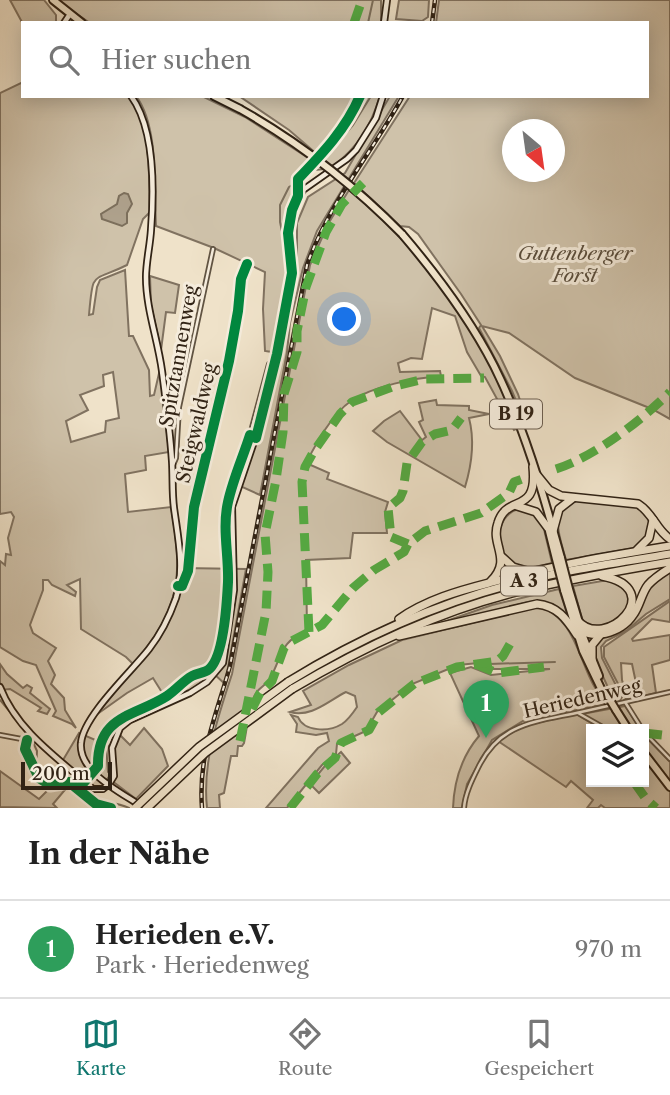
<!DOCTYPE html>
<html lang="de">
<head>
<meta charset="utf-8">
<style>
	body { margin:0; font-family:"Libre Caslon Text",serif; background:#f6f6f6; color:#222 }
	.controls { position:absolute; right:21px; bottom:21px; display:grid; overflow:hidden; border-radius:0px; box-shadow:0 4px 18px #0003 }
	.controls button { width:63px; height:63px; display:grid; place-items:center; padding:0; border:0; border-bottom:2px solid #e0e0e0; background:#fff; color:#222; font:35px sans-serif }
	.compass { position:absolute; left:502px; top:119px; width:63px; height:63px; border-radius:50%; background:#fff; box-shadow:0 4px 18px #0003; rotate:151deg }
	.scale { position:absolute; left:21px; bottom:18px; width:91px; box-sizing:border-box; padding-left:7px; border:4px solid #312315; border-top:0; font-size:19px; line-height:24px; white-space:nowrap; color:#312315; -webkit-text-stroke:5px #f5ecdc; paint-order:stroke }
	.you { position:absolute; left:345px; top:320px; width:24px; height:24px; margin:-18px; border:5px solid #fff; border-radius:50%; background:#1a73e8; box-shadow:0 0 0 10px #1a73e833 }
	.badge { display:grid; place-items:center; width:46px; height:46px; border-radius:50%; background:#0f766e; color:#fff; font-size:23px; font-weight:700 }
	.pin { position:absolute; translate:-50% -58px; filter:drop-shadow(0 2px 4px #0008) }
	.pin::after { content:''; position:absolute; top:37px; width:24px; height:21px; background:inherit; clip-path:polygon(0 0,100% 0,50% 100%) }
	.list { margin:0; padding:0; list-style:none }
	h2 { display:flex; justify-content:space-between; align-items:center; height:91px; margin:0; padding:0 28px; font-size:30px }
	h2 small { font-size:23px; font-weight:400; color:#767676 }
	.list li { display:grid; grid-template-columns:46px 1fr auto; gap:21px; align-items:center; box-sizing:border-box; height:98px; padding:0 28px; border-top:2px solid #e0e0e0 }
	.list b { display:block; font-size:26px; white-space:nowrap }
	.list p { margin:0; font-size:23px; white-space:nowrap; color:#767676 }
	.list em { font-size:23px; font-style:normal; color:#767676 }
	.icon { flex:none; width:38px; height:38px; fill:none; stroke:currentColor; stroke-width:2; stroke-linecap:round; stroke-linejoin:round }
	.map { position:relative; flex:none; width:670px; height:808px; overflow:hidden }
	.search { position:absolute; background:#fff; box-shadow:0 4px 18px #0003; left:21px; right:21px; top:21px; height:77px; display:flex; align-items:center; gap:18px; box-sizing:border-box; padding:0 24px; border-radius:0px; color:#767676; font-size:26px }
	.sheet { height:189px; background:#fff }
	nav { display:flex; justify-content:space-around; align-items:center; box-sizing:border-box; height:98px; border-top:2px solid #e0e0e0; background:#fff; font-size:19px; color:#767676 }
	nav a { display:grid; justify-items:center; gap:4px }
	nav .on { color:#0f766e }
	.map>svg:first-child { display:block }
	.green { fill:#cfc2aa; stroke:#807260; stroke-width:2; fill-rule:evenodd }
	.water { fill:#aea18c; stroke:#7c6f5c; stroke-width:2 }
	.lines { fill:none; stroke-linecap:round; stroke-linejoin:round }
	.stream { stroke:#7c6f5c; stroke-width:2 }
	.street-casing { stroke:#605342; stroke-width:6 }
	.secondary-casing { stroke:#312315; stroke-width:8 }
	.primary-casing { stroke:#312315; stroke-width:10 }
	.highway-casing { stroke:#312315; stroke-width:10 }
	.street { stroke:#f5ecdc; stroke-width:2.5 }
	.secondary { stroke:#f5ecdc; stroke-width:4.5 }
	.primary { stroke:#efe2c9; stroke-width:6 }
	.highway { stroke:#efe2c9; stroke-width:7 }
	.rail-casing { stroke:#312315; stroke-width:4.5 }
	.rail { stroke:#f5ecdc; stroke-width:2; stroke-dasharray:5; stroke-linecap:butt }
	.primary-bridge-casing { stroke:#312315; stroke-width:10; stroke-linecap:butt }
	.highway-bridge-casing { stroke:#312315; stroke-width:10; stroke-linecap:butt }
	.primary-bridge { stroke:#efe2c9; stroke-width:6 }
	.highway-bridge { stroke:#efe2c9; stroke-width:7 }
	.quiet { stroke:#54aa42; stroke-width:9; stroke-dasharray:18 9; stroke-linecap:butt }
	.cycleway-casing { stroke:#f5ecdc; stroke-width:15 }
	.cycleway { stroke:#00873e; stroke-width:10 }
	.labels { text-anchor:middle; stroke-width:6; stroke-linejoin:round; paint-order:stroke }
	.shield { fill:#f5ecdc; stroke:#6c5f51; stroke-width:2 }
	.shield-label { font-size:18px; font-weight:bold; fill:#312315 }
	.park-label { font-size:19px; font-style:italic; fill:#584b3a; stroke:#f5ecdc }
	.street-label { font-size:19px; fill:#312315; stroke:#f5ecdc }
</style>
</head>
<body>
<div class="map">
<svg width="670" height="808" viewBox="0 0 670 808">
	<rect width="100%" height="100%" fill="#efe2c9"/>
	<filter id="stains"><feTurbulence type="fractalNoise" baseFrequency=".00286" numOctaves="4"/><feColorMatrix values="0 0 0 0 .2 0 0 0 0 .09 0 0 0 0 .02 0 0 0 .5 -.17"/></filter>
	<radialGradient id="worn" r=".72"><stop offset=".6" stop-color="#630" stop-opacity="0"/><stop offset="1" stop-color="#630" stop-opacity=".3"/></radialGradient>
	<g class="green">
		<path d="M10 0H44L56 15V23L23 24Z"/>
		<path d="M56 0H381V23H90Z"/>
		<path d="M399 0H429L428 17 422 21 396 19Z"/>
		<path d="M439 0H670V419L652 409 575 378 509 333 482 326 500 356 518 394 528 425H526L512 391 479 328 481 325 461 294 418 234 409 227 400 226 354 183 410 96H647V23H436ZM512 130H554V172H512Z"/>
		<path d="M23 82V96H129C153 129 148 174 150 212L143 219 127 265C91 283 93 269 89 315L93 314 97 287 100 280 125 270 129 336H133L149 370 150 396 154 395 160 369 169 452 145 456 146 470 125 474 128 512 171 507C183 576 181 609 133 664L126 657 81 629 80 579 67 585 76 592 75 596 52 585 48 580H43V590L30 625 33 633 56 648 48 661 55 675 51 684 64 698 65 710 76 728 72 724 53 716 56 711 36 665 23 661 0 647V561L5 565 6 554 11 555 8 538 14 517 11 512 0 514V93ZM113 372 119 418 106 421 105 432 71 442 66 421 88 410 80 395 104 386 103 375Z"/>
		<path d="M136 96H202L245 117 319 165C310 175 299 180 293 192 280 222 290 253 286 283 283 306 276 329 272 352L265 351 263 309 265 272 214 248 156 226C154 189 159 126 136 96Z"/>
		<path d="M239 96H380C370 128 358 147 332 167L289 130Z"/>
		<path d="M390 96H399L317 231 303 268 290 323 287 352 260 495 240 486 280 352 297 266V223L308 197 345 173Z"/>
		<path d="M349 190C407 238 457 298 490 364 501 385 509 407 518 428L514 430 485 377 481 376 467 352 455 316 432 308 422 359 411 358 398 363 400 372 440 371 441 376C415 378 373 386 351 401 332 414 317 442 306 463L329 473 327 479 388 502 385 512 387 533H353L350 558 306 560 307 630C280 643 283 653 271 677 268 684 260 687 256 693 249 703 247 730 244 743L242 746H238L237 756H231L224 793 219 795 220 808H207C202 762 218 717 232 674L310 265 328 224Z"/>
		<path d="M150 276 179 285 175 313 166 312 161 350 151 305Z"/>
		<path d="M436 400 437 405 469 406V410L489 414 469 418C475 441 472 464 465 487L387 442 373 431 384 421 400 411 422 440 426 437 419 422 423 420 419 403Z"/>
		<path d="M581 500 635 505 648 517C652 531 646 541 634 548L566 560C560 537 545 504 581 500Z"/>
		<path d="M519 509 535 513 543 525 552 563C542 565 528 570 518 567 493 558 493 515 519 509Z"/>
		<path d="M182 568 246 569 225 684 213 673 189 692 168 702 153 678 127 693 96 715 160 638 177 599Z"/>
		<path d="M670 571V599L646 614 626 631 606 641 601 647 602 658 622 697 619 702 615 703 595 659V643L598 638 621 630 630 624 651 585Z"/>
		<path d="M608 580 619 582 629 595 628 610C615 621 595 635 582 619L573 586Z"/>
		<path d="M559 589 567 613 565 614 537 601 528 602 421 630 492 605Z"/>
		<path d="M670 601V622L652 619 632 639 633 641 670 635V660L652 665 656 693 639 697 632 664 621 663 622 680 628 700 626 699 604 657V647Z"/>
		<path d="M538 607C571 614 578 654 591 680 595 689 601 696 606 704L523 721 492 740 467 784 462 808H453C454 782 462 756 479 736L450 673 471 667 491 675 550 669H491L478 663 458 665 412 684 377 712 366 731 337 744 336 754 322 765 287 808H266L318 748 329 741 327 733 316 735 296 732 297 724 291 715 298 717C304 732 329 732 342 724 348 720 353 713 357 707L355 696 346 692C328 701 311 718 290 712L311 705 303 691 349 665 402 640Z"/>
		<path d="M0 664 7 674 23 688 27 685 32 688 30 693 50 709 47 714 38 711 41 708 10 689 0 690Z"/>
		<path d="M625 706 640 729H604L603 726 582 714Z"/>
		<path d="M576 714 601 729H591V782H633L643 796 645 794 637 782H644V735L670 762V808H605L601 805 598 808H587L593 800 571 781 566 787 498 741 523 726Z"/>
		<path d="M144 728 162 749 168 766 136 799 108 778 102 786 94 787 63 760 79 733 114 748 120 735 130 745Z"/>
		<path d="M341 752 350 763 319 793 310 784 324 767Z"/>
		<path d="M0 771 39 799 51 787 69 785 53 804 57 808 0 807Z"/>
	</g>
	<path class="water" d="M124 193 128 194 132 204 127 213V223L122 226 102 219 101 214 117 204 119 196Z"/>
	<g class="lines">
		<g class="stream">
			<path d="M368 23 373 0"/>
			<path d="M314 170 325 169"/>
			<path d="M300 180 321 158 327 155 353 125 371 96"/>
			<path d="M272 364 287 282V255L280 222V205L289 187 297 182"/>
			<path d="M489 664 555 662"/>
			<path d="M0 700 15 718"/>
			<path d="M32 740 37 751 36 770C50 784 51 782 69 778L79 786"/>
			<path d="M108 772 106 745 110 730 119 722 164 701 192 677 209 672 220 654 230 584 229 511 231 500 269 377"/>
			<path d="M81 787C99 807 108 798 129 808"/>
		</g>
		<g class="street-casing">
			<g id="street">
				<path d="M173 465 176 458 179 407 213 249"/>
				<path d="M231 540H226L228 503 250 435 269 364"/>
				<path d="M178 586H182L188 571 194 507 229 361 238 311 241 279 247 264"/>
				<path d="M625 702 642 729"/>
				<path d="M578 713 601 726 602 729"/>
				<path d="M644 732 670 759"/>
				<path d="M0 735 27 740 34 738"/>
				<path d="M464 808C465 794 472 780 478 768 500 722 536 722 581 712 611 705 640 699 670 692"/>
			</g>
		</g>
		<g class="secondary-casing">
			<g id="secondary">
				<path d="M64 23 70 14"/>
				<path d="M384 23 387 0"/>
				<path d="M131 96C155 129 154 191 151 230 150 246 146 262 146 277 146 309 158 340 162 371 166 401 170 431 172 461 173 477 172 493 174 508 178 538 185 568 176 598 170 615 160 635 149 649 132 671 83 716 81 743 78 773 123 793 144 808"/>
				<path d="M0 687C17 731 59 759 93 789H103L109 784"/>
				<path d="M109 784 114 776 112 748 120 728 130 720 190 693 207 682 223 663 234 590 232 507 260 424 277 354 292 273 288 233 292 210 303 190 347 159 356 150 376 118 383 96"/>
			</g>
		</g>
		<g class="primary-casing">
			<g id="primary">
				<path d="M53 0 82 23"/>
				<path d="M214 96 240 109"/>
				<path d="M402 234C437 275 469 317 494 366 524 426 543 493 561 558"/>
				<path d="M549 531 556 559"/>
				<path d="M569 589 584 639 599 676"/>
				<path d="M564 590 583 651 607 701"/>
				<path d="M616 710 628 729"/>
				<path d="M644 753 670 787"/>
			</g>
		</g>
		<g class="highway-casing">
			<g id="highway">
				<path d="M536 474 549 490 561 496 638 504C653 513 656 530 670 539"/>
				<path d="M517 506 536 512 548 528"/>
				<path d="M553 531 559 509 573 498"/>
				<path d="M637 550 649 538 653 520"/>
				<path d="M502 557 513 567 527 571"/>
				<path d="M491 581C513 559 490 545 498 523 507 493 538 516 533 467"/>
				<path d="M399 619C426 600 458 591 489 583 549 566 609 556 670 546"/>
				<path d="M577 620C605 653 670 589 602 576"/>
				<path d="M575 626C590 642 622 633 633 615 640 606 641 594 648 585 654 578 662 573 670 568"/>
				<path d="M399 636 537 604C557 606 566 618 577 635"/>
				<path d="M592 661V645L601 634"/>
				<path d="M288 682C358 639 432 605 512 584 564 570 617 563 670 554"/>
				<path d="M292 689C361 648 435 613 512 593 564 580 617 571 670 562"/>
			</g>
		</g>
		<use href="#street" class="street"/>
		<use href="#secondary" class="secondary"/>
		<use href="#primary" class="primary"/>
		<use href="#highway" class="highway"/>
		<g class="rail-casing">
			<g id="rail">
				<path d="M432 23 435 0"/>
				<path d="M202 808C198 755 216 716 230 666L307 265C329 203 371 154 403 96"/>
			</g>
		</g>
		<use href="#rail" class="rail"/>
		<g class="primary-bridge-casing">
			<g id="primary-bridge">
				<path d="M240 109C300 143 354 185 402 234"/>
				<path d="M561 558 569 589"/>
				<path d="M556 559 564 590"/>
				<path d="M610 700 616 710"/>
			</g>
		</g>
		<g class="highway-bridge-casing">
			<g id="highway-bridge">
				<path d="M135 808 199 747 288 682"/>
				<path d="M147 808 205 753 292 689"/>
			</g>
		</g>
		<use href="#primary-bridge" class="primary-bridge"/>
		<use href="#highway-bridge" class="highway-bridge"/>
		<g class="quiet">
			<path d="M354 23 362 0"/>
			<path d="M556 469C594 457 642 420 670 392"/>
			<path d="M408 544 391 537 388 508 400 498 403 491 407 463 422 442 435 434 452 430 461 418"/>
			<path d="M309 632 302 482 305 467 314 451 340 414 352 402 395 386 424 379 484 378"/>
			<path d="M476 664 497 673 544 667"/>
			<path d="M252 709 260 693 272 681 284 648 290 642 322 625 353 588 374 570 404 552 408 544 425 531 481 513 509 493 514 482 525 478"/>
			<path d="M644 733 670 736"/>
			<path d="M240 741 266 612 268 572 265 534 276 480 283 432 284 394 297 352V331L306 287 326 232 342 204 363 183"/>
			<path d="M634 782 646 799 656 808"/>
			<path d="M290 808 317 774 335 758 341 743 369 730 379 712 414 684 457 667 497 661 503 656 514 637"/>
		</g>
		<g class="cycleway-casing">
			<g id="cycleway">
				<path d="M178 586H182L188 571 194 507 229 361 238 311 241 279 247 264"/>
				<path d="M27 740 25 749 39 778 50 785 69 782 96 804 111 808"/>
				<path d="M79 788 98 766C97 715 134 717 167 696 176 690 183 681 192 676 197 673 204 673 208 670 224 659 227 602 228 582 229 556 222 528 228 502 233 479 243 457 250 435L256 438 277 354 292 273 288 233 292 210 298 196V179C322 154 346 129 360 96"/>
			</g>
		</g>
		<use href="#cycleway" class="cycleway"/>
	</g>
	<g class="labels">
		<g class="shield">
			<rect x="490" y="399.5" width="52" height="29" rx="5"/>
			<rect x="501" y="566.5" width="46" height="29" rx="5"/>
		</g>
		<g class="shield-label">
			<text x="516" y="420">B 19</text>
			<text x="524" y="587">A 3</text>
		</g>
		<g class="park-label">
			<text x="575" y="260">Guttenberger<tspan x="575" dy="22">Forst</tspan></text>
		</g>
		<g class="street-label">
			<text transform="translate(178 356) rotate(-80)" y="7">Spitztannenweg</text>
			<text transform="translate(196 423) rotate(-77)" y="7">Steigwaldweg</text>
			<text transform="translate(582 698) rotate(-13)" y="7">Heriedenweg</text>
		</g>
	</g>
	<rect width="100%" height="100%" filter="url(#stains)"/>
	<rect width="100%" height="100%" fill="url(#worn)"/>
</svg>
<div class="controls">
<button><svg class="icon" aria-label="layers" viewBox="0 0 24 24"><path d="M12 4l9 5-9 5-9-5zM3 14l9 5 9-5"/></svg></button>
</div>
<svg class="compass" viewBox="-18 -18 36 36"><path d="M0-13l5 13h-10z" fill="#e53935"/><path d="M0 13l5-13h-10z" fill="#767676"/></svg>
<div class="scale">200 m</div>
<div class="you"></div>
<div class="pin badge" style="left:486px;top:738px;background:#2e9e5b">1</div>
<div class="search"><svg class="icon" aria-label="search" viewBox="0 0 24 24"><circle cx="10" cy="10" r="6"/><path d="M15 15l6 6"/></svg>Hier suchen</div>
</div>
<section class="sheet">
<h2>In der Nähe<small></small></h2>
<ul class="list">
<li><span class="badge" style="background:#2e9e5b">1</span><div><b>Herieden e.V.</b><p>Park · Heriedenweg</p></div><em>970 m</em></li>
</ul>
</section>
<nav>
<a class="on"><svg class="icon" aria-label="map" viewBox="0 0 24 24"><path d="M3 6l6-2 6 2 6-2v14l-6 2-6-2-6 2zM9 4v14M15 6v14"/></svg>Karte</a>
<a><svg class="icon" aria-label="directions" viewBox="0 0 24 24"><path d="M12 3l9 9-9 9-9-9zM9 14v-3h6M13 9l2 2-2 2"/></svg>Route</a>
<a><svg class="icon" aria-label="saved" viewBox="0 0 24 24"><path d="M7 4h10v16l-5-4-5 4z"/></svg>Gespeichert</a>
</nav>
</body>
</html>
